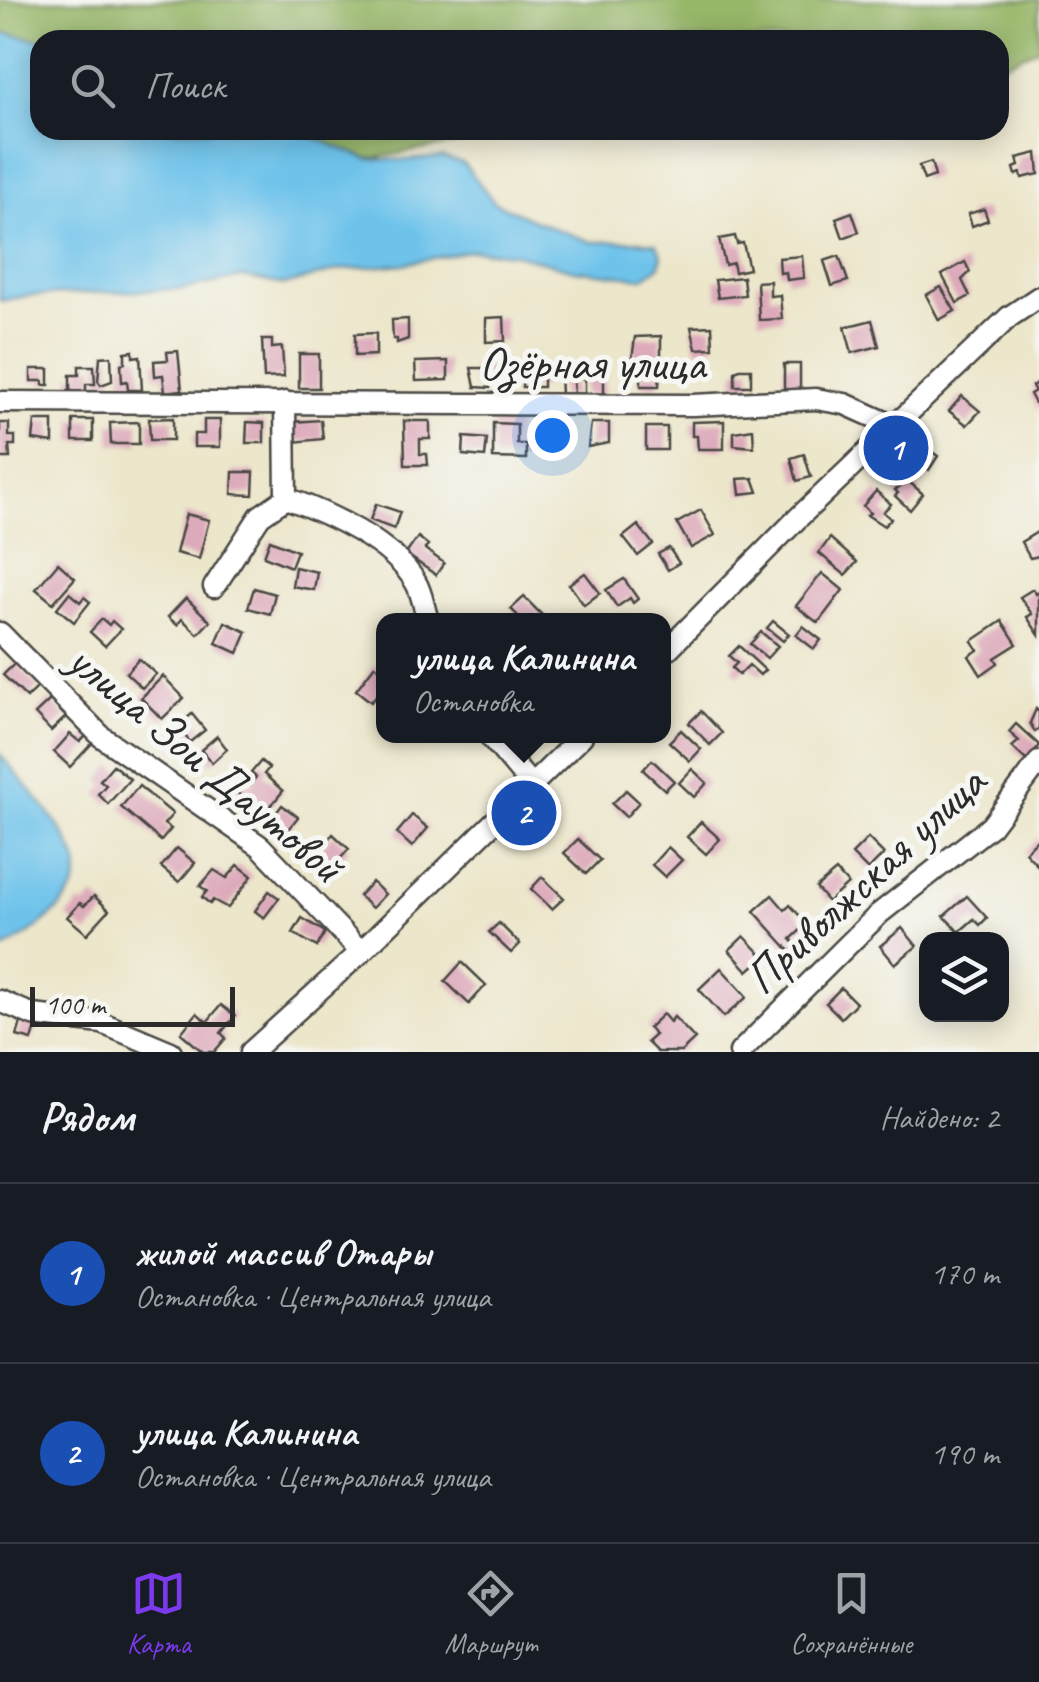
<!DOCTYPE html>
<html lang="ru">
<head>
<meta charset="utf-8">
<style>
	body { margin:0; font-family:Caveat,sans-serif; background:#242831; color:#f1f3f6 }
	.controls { position:absolute; right:30px; bottom:30px; display:grid; overflow:hidden; border-radius:20px; box-shadow:0 5px 25px #0003 }
	.controls button { width:90px; height:90px; display:grid; place-items:center; padding:0; border:0; border-bottom:2px solid #363941; background:#171b24; color:#f1f3f6; font:50px sans-serif }
	.scale { position:absolute; left:30px; bottom:25px; width:205px; box-sizing:border-box; padding-left:10px; border:5px solid #2b2b2b; border-top:0; font-size:28px; line-height:35px; white-space:nowrap; color:#2b2b2b; -webkit-text-stroke:8px #f6f6f2; paint-order:stroke }
	.you { position:absolute; left:552px; top:435px; width:35px; height:35px; margin:-25px; border:8px solid #fff; border-radius:50%; background:#1a73e8; box-shadow:0 0 0 15px #1a73e833 }
	.badge { display:grid; place-items:center; width:65px; height:65px; border-radius:50%; background:#7c3aed; color:#fff; font-size:32px; font-weight:700 }
	.pin { position:absolute; translate:-50% -50%; border:5px solid #fff; box-shadow:0 2px 10px #0006 }
	.popup { position:absolute; left:376px; top:613px; width:295px; height:130px; box-sizing:border-box; display:grid; place-content:center; border-radius:20px; background:#171b24; filter:drop-shadow(0 2px 8px #0005); font-size:32px; white-space:nowrap; color:#9ea1a6 }
	.popup b { font-size:38px; color:#f1f3f6 }
	.popup::after { content:''; position:absolute; left:50%; top:100%; margin-left:-20px; border:20px solid transparent; border-top-color:#171b24 }
	.list { margin:0; padding:0; list-style:none }
	h2 { display:flex; justify-content:space-between; align-items:center; height:130px; margin:0; padding:0 40px; font-size:42px }
	h2 small { font-size:32px; font-weight:400; color:#9ea1a6 }
	.list li { display:grid; grid-template-columns:65px 1fr auto; gap:30px; align-items:center; box-sizing:border-box; height:180px; padding:0 40px; border-top:2px solid #363941 }
	.list b { display:block; font-size:38px; white-space:nowrap }
	.list p { margin:0; font-size:32px; white-space:nowrap; color:#9ea1a6 }
	.list em { font-size:32px; font-style:normal; color:#9ea1a6 }
	.icon { flex:none; width:55px; height:55px; fill:none; stroke:currentColor; stroke-width:2; stroke-linecap:round; stroke-linejoin:round }
	.map { position:relative; flex:none; width:1039px; height:1052px; overflow:hidden }
	.search { position:absolute; background:#171b24; box-shadow:0 5px 25px #0003; left:30px; right:30px; top:30px; height:110px; display:flex; align-items:center; gap:25px; box-sizing:border-box; padding:0 35px; border-radius:30px; color:#9ea1a6; font-size:38px }
	.sheet { height:490px; background:#171b24 }
	nav { display:flex; justify-content:space-around; align-items:center; box-sizing:border-box; height:140px; border-top:2px solid #363941; background:#171b24; font-size:28px; color:#9ea1a6 }
	nav a { display:grid; justify-items:center; gap:5px }
	nav .on { color:#7c3aed }
	.map>svg:first-child { display:block }
	.forest { fill:#96b668; stroke:#60704a; stroke-width:2.5 }
	.water { fill:#6ec3eb; stroke:#4c778b; stroke-width:2.5 }
	.building { fill:#dab }
	.lines { fill:none; stroke-linecap:round; stroke-linejoin:round }
	.minor-casing { stroke:#484743; stroke-width:25 }
	.minor { stroke:#fff; stroke-width:20 }
	.labels { text-anchor:middle; stroke-width:10; stroke-linejoin:round; paint-order:stroke }
	.street-label { font-size:48px; fill:#2b2b2b; stroke:#f6f6f2 }
</style>
</head>
<body>
<div class="map">
<svg width="1039" height="1052" viewBox="0 0 1039 1052">
	<rect width="100%" height="100%" fill="#f6f6f2"/>
	<filter id="ink" filterUnits="userSpaceOnUse"><feTurbulence type="fractalNoise" baseFrequency=".01" numOctaves="2"/><feDisplacementMap in="SourceGraphic" scale="20" xChannelSelector="R" yChannelSelector="G"/><feConvolveMatrix kernelMatrix="1 2 1 2 8 2 1 2 1" color-interpolation-filters="sRGB"/></filter>
	<filter id="wash" filterUnits="userSpaceOnUse"><feTurbulence type="fractalNoise" baseFrequency=".0048" numOctaves="4" result="noise"/><feDisplacementMap in="SourceGraphic" scale="40" xChannelSelector="R" yChannelSelector="G"/><feGaussianBlur stdDeviation="2.25" result="paint"/><feColorMatrix in="noise" values="0 0 0 0 0 0 0 0 0 0 0 0 0 0 0 0 0 1.4 0 .05"/><feComposite in="paint" operator="in"/></filter>
	<g filter="url(#wash)">
		<rect width="100%" height="100%" fill="#ece6cb"/>
		<g class="forest">
			<path d="M0 0H1039V48L999 65V40H43L0 33Z"/>
			<path d="M294 130H536L368 159Z"/>
		</g>
		<g class="water">
			<path d="M0 33 43 40H40V130H294L368 159 408 160 442 157 463 163 495 203 550 227 592 242 639 241 656 244 662 255 660 266 642 278 574 270 515 254 473 250 404 264 338 270 285 285 242 277 184 289 27 296 0 301Z"/>
			<path d="M0 754C21 781 76 836 78 870 79 903 26 937 0 951Z"/>
		</g>
		<g id="blocks">
			<g class="building">
				<path d="M1037 153 1039 174 1022 178 1021 173 1016 175 1014 168 1019 166 1017 158Z"/>
				<path d="M931 162 935 176 924 180 919 166Z"/>
				<path d="M984 209 988 220 972 226 968 214Z"/>
				<path d="M852 212 859 232 843 238 836 218Z"/>
				<path d="M735 236 737 244 743 243 749 269 735 272 733 263 725 265 719 239Z"/>
				<path d="M802 256 804 278 787 280 786 272 780 273 779 258Z"/>
				<path d="M839 256 848 281 832 286 824 261Z"/>
				<path d="M965 262 970 272 962 280 970 296 957 303 942 275Z"/>
				<path d="M743 277 745 295 718 298 715 280Z"/>
				<path d="M770 281V296L780 295 782 319 759 320 757 282Z"/>
				<path d="M941 287 955 311 939 320 926 295Z"/>
				<path d="M504 317 505 341 486 342V318Z"/>
				<path d="M408 319V339L397 343V339H393L392 320Z"/>
				<path d="M872 320 879 346 852 353 845 327Z"/>
				<path d="M712 326 713 348 696 349 691 327Z"/>
				<path d="M376 333V355L355 356V334Z"/>
				<path d="M661 336V362L652 366 640 363V367H631L635 337Z"/>
				<path d="M262 340H272V348L282 347 284 377 264 378Z"/>
				<path d="M133 351V357L140 356 142 390H128L127 381 122 382 121 364 125 363V352Z"/>
				<path d="M178 351 182 390 165 392 163 375 155 376 154 361 168 360 167 352Z"/>
				<rect x="299" y="354" width="20" height="34"/>
				<path d="M111 356 112 381 101 385 98 381 100 357Z"/>
				<path d="M448 361V380L416 381 415 362Z"/>
				<path d="M524 361H531V368H543V387H522Z"/>
				<path d="M784 364H800V390L784 389Z"/>
				<path d="M79 366H94L95 384H86V391H70V375H79Z"/>
				<path d="M578 366H604V395H585V378H578Z"/>
				<path d="M471 368H490V388L475 387Z"/>
				<path d="M31 369H49V385H43V381H31Z"/>
				<path d="M740 369H751V386H735V371Z"/>
				<path d="M573 370 574 396H561L560 371Z"/>
				<path d="M641 374H660L659 386H641Z"/>
				<path d="M1039 382V411L1030 394 1035 391 1032 386Z"/>
				<path d="M962 396 980 411 967 425 949 411Z"/>
				<path d="M173 418V440H150L149 419Z"/>
				<rect x="73" y="420" width="20" height="21"/>
				<path d="M204 420H220V447H194V434H204Z"/>
				<path d="M321 420 323 439 294 442 292 422Z"/>
				<path d="M35 421H53V443L33 440Z"/>
				<path d="M404 421H430V439H420V454H427L428 465H405Z"/>
				<path d="M724 421V449H698L697 436H692V422Z"/>
				<path d="M139 422V444H111L110 423Z"/>
				<path d="M247 422 264 423V443H246Z"/>
				<path d="M555 422V451L531 452 530 423Z"/>
				<path d="M0 423H9V436H15V445H9L10 458H0Z"/>
				<path d="M493 423 517 424V444H526V459L493 458Z"/>
				<path d="M591 423H609V443L588 447Z"/>
				<rect x="646" y="427" width="21" height="23"/>
				<path d="M753 429 754 447 734 445V432Z"/>
				<path d="M464 437 487 439 485 457 463 455Z"/>
				<path d="M916 441 938 456 929 470 907 454Z"/>
				<path d="M804 454 811 477 797 481 791 458Z"/>
				<path d="M233 472H254L253 495 232 494Z"/>
				<path d="M753 478 758 492 740 494 738 479Z"/>
				<path d="M908 481 923 494 910 510 895 496 898 493 895 490Z"/>
				<path d="M876 491 891 504 883 512 891 519 884 526 867 515 870 513 863 506Z"/>
				<path d="M376 504 400 512 394 529 370 520Z"/>
				<path d="M701 510 715 535 691 548 677 523Z"/>
				<path d="M186 514 209 520 199 559 176 553Z"/>
				<path d="M638 525 653 544 638 556 623 537Z"/>
				<path d="M1039 531V556L1030 558 1021 542Z"/>
				<path d="M418 537 428 545 425 549 444 563 436 575 406 554Z"/>
				<path d="M830 538 857 562 845 575 819 553Z"/>
				<path d="M270 540 297 551 291 567 264 556Z"/>
				<path d="M669 548 679 563 668 570 658 554Z"/>
				<path d="M58 563 75 578 53 603 36 589Z"/>
				<path d="M295 567 317 572 314 590 292 586Z"/>
				<path d="M585 573 600 593 584 605 569 584Z"/>
				<path d="M822 573 843 590 818 623 796 606Z"/>
				<path d="M624 579 638 599 633 603 630 598 617 607 606 590Z"/>
				<path d="M254 588 275 594 270 614 248 608Z"/>
				<path d="M1033 589 1036 594 1039 592V635L1027 617 1032 614 1020 597Z"/>
				<path d="M69 593 80 602 84 597 90 602 74 622 57 608Z"/>
				<path d="M524 597 547 620H522L511 609Z"/>
				<path d="M186 598 210 621 198 634 182 619 177 625 168 617Z"/>
				<path d="M102 619 109 625 112 621 121 629 105 646 90 632Z"/>
				<path d="M773 621 789 634 783 641 767 628Z"/>
				<path d="M1002 621 1017 644 995 658 998 663 981 675 969 656 978 650 972 641Z"/>
				<path d="M225 622 247 632 238 653 216 643Z"/>
				<path d="M803 626 821 640 814 649 796 635Z"/>
				<path d="M761 632 778 646 767 658 750 644Z"/>
				<path d="M739 646 765 670 760 675 749 665 739 675 732 668 737 663 729 656Z"/>
				<path d="M139 659 156 674 142 688 126 673Z"/>
				<path d="M18 660 24 666 21 669 38 687 27 698 3 675Z"/>
				<path d="M375 665 384 672V685L371 702 356 690Z"/>
				<path d="M163 676 184 698 162 719 141 698Z"/>
				<path d="M50 700 66 717 51 731 35 714Z"/>
				<path d="M1036 709 1039 712V728L1035 732 1030 723Z"/>
				<path d="M701 711 722 733 710 745 689 723Z"/>
				<path d="M192 714 205 730 190 742 177 726Z"/>
				<path d="M1016 724 1039 745 1033 754 1037 756 1030 764 1012 747 1019 741 1009 732Z"/>
				<path d="M681 730 701 749 690 761 669 742Z"/>
				<path d="M70 734 80 742 88 734 95 740 70 767 54 752Z"/>
				<path d="M217 736 227 749 212 763 201 750Z"/>
				<path d="M652 760 674 781 665 790 643 770Z"/>
				<path d="M261 761 269 768 264 774 283 791 257 822 250 817 256 809 234 790 243 780 250 785 256 777 251 773Z"/>
				<path d="M113 765 130 779 108 804 98 794 106 785 100 780Z"/>
				<path d="M692 769 707 783 694 797 679 783Z"/>
				<path d="M139 786 173 814 164 824 171 829 161 841 121 807Z"/>
				<path d="M626 790 639 802 626 817 612 804Z"/>
				<path d="M282 805 298 817 285 833 270 821Z"/>
				<path d="M412 815 428 828 412 847 397 833Z"/>
				<path d="M701 822 720 839 706 854 687 837Z"/>
				<path d="M333 834 349 849 328 872 312 857Z"/>
				<path d="M868 838 884 854 868 870 852 854Z"/>
				<path d="M1039 838V867L1025 852Z"/>
				<path d="M578 839 600 860 586 874 564 853Z"/>
				<path d="M668 847 682 860 665 877 652 865Z"/>
				<path d="M177 848 195 863 179 882 161 867Z"/>
				<path d="M238 865 252 876 228 908 213 900 210 904 202 897 207 891 200 886 214 870 227 878Z"/>
				<path d="M836 871 848 884 828 902 816 888Z"/>
				<path d="M542 877 564 898 552 909 531 889Z"/>
				<path d="M372 882 385 894 372 908 359 896Z"/>
				<path d="M269 891 279 898 264 918 255 911Z"/>
				<path d="M772 895 785 910 790 905 807 924 791 939 797 946 791 952 754 911Z"/>
				<path d="M94 896 109 910 87 934 67 917 80 903 84 906Z"/>
				<path d="M967 896 987 918 980 925 974 919 959 932 944 916Z"/>
				<path d="M302 918 325 932 317 947 293 933Z"/>
				<path d="M499 923 520 944 511 953 489 932Z"/>
				<path d="M902 928 917 946 895 964 880 946Z"/>
				<path d="M744 936 764 957 748 971 729 950Z"/>
				<path d="M462 962 486 985 469 1004 445 981Z"/>
				<path d="M721 968 747 997 724 1017 699 989Z"/>
				<path d="M841 988 856 1003 841 1018 826 1003Z"/>
				<path d="M221 1005 235 1016 221 1033 226 1038 214 1052H203L181 1033 197 1013 207 1022Z"/>
				<path d="M663 1014 670 1022 674 1017 695 1039 681 1052H657L647 1042 655 1035 648 1028Z"/>
				<path d="M22 1019 37 1024 32 1040 17 1036Z"/>
			</g>
		</g>
	</g>
	<g filter="url(#ink)">
		<use href="#blocks" fill-opacity="0" stroke="#484743" stroke-width="2.5"/>
		<g class="lines">
			<g class="minor-casing">
				<g id="minor">
					<path d="M0 402 693 405 816 399 845 404 894 426"/>
					<path d="M285 402 286 498C328 513 393 542 416 583 422 593 424 609 428 620"/>
					<path d="M214 587 260 516 286 498"/>
					<path d="M0 633 102 737 260 846 361 952"/>
					<path d="M664 653 797 519 1009 317 1039 297"/>
					<path d="M490 736 532 786"/>
					<path d="M0 1001 33 1015 102 1023 171 1052"/>
					<path d="M251 1052 361 952 582 736"/>
					<path d="M740 1052 880 913 991 826 1039 762"/>
				</g>
			</g>
			<use href="#minor" class="minor"/>
		</g>
	</g>
	<g class="labels">
		<g class="street-label">
			<text x="592" y="379">Озёрная улица</text>
			<text transform="translate(207 762) rotate(40)" y="17">улица Зои Даутовой</text>
			<text transform="translate(864 879) rotate(-43)" y="17">Приволжская улица</text>
		</g>
	</g>
</svg>
<div class="controls">
<button><svg class="icon" aria-label="layers" viewBox="0 0 24 24"><path d="M12 4l9 5-9 5-9-5zM3 14l9 5 9-5"/></svg></button>
</div>
<div class="scale">100 m</div>
<div class="you"></div>
<div class="pin badge" style="left:896px;top:448px;background:#1a4fb4">1</div>
<div class="pin badge" style="left:524px;top:813px;background:#1a4fb4">2</div>
<div class="popup"><b>улица Калинина</b>Остановка</div>
<div class="search"><svg class="icon" aria-label="search" viewBox="0 0 24 24"><circle cx="10" cy="10" r="6"/><path d="M15 15l6 6"/></svg>Поиск</div>
</div>
<section class="sheet">
<h2>Рядом<small>Найдено: 2</small></h2>
<ul class="list">
<li><span class="badge" style="background:#1a4fb4">1</span><div><b>жилой массив Отары</b><p>Остановка · Центральная улица</p></div><em>170 m</em></li>
<li><span class="badge" style="background:#1a4fb4">2</span><div><b>улица Калинина</b><p>Остановка · Центральная улица</p></div><em>190 m</em></li>
</ul>
</section>
<nav>
<a class="on"><svg class="icon" aria-label="map" viewBox="0 0 24 24"><path d="M3 6l6-2 6 2 6-2v14l-6 2-6-2-6 2zM9 4v14M15 6v14"/></svg>Карта</a>
<a><svg class="icon" aria-label="directions" viewBox="0 0 24 24"><path d="M12 3l9 9-9 9-9-9zM9 14v-3h6M13 9l2 2-2 2"/></svg>Маршрут</a>
<a><svg class="icon" aria-label="saved" viewBox="0 0 24 24"><path d="M7 4h10v16l-5-4-5 4z"/></svg>Сохранённые</a>
</nav>
</body>
</html>
